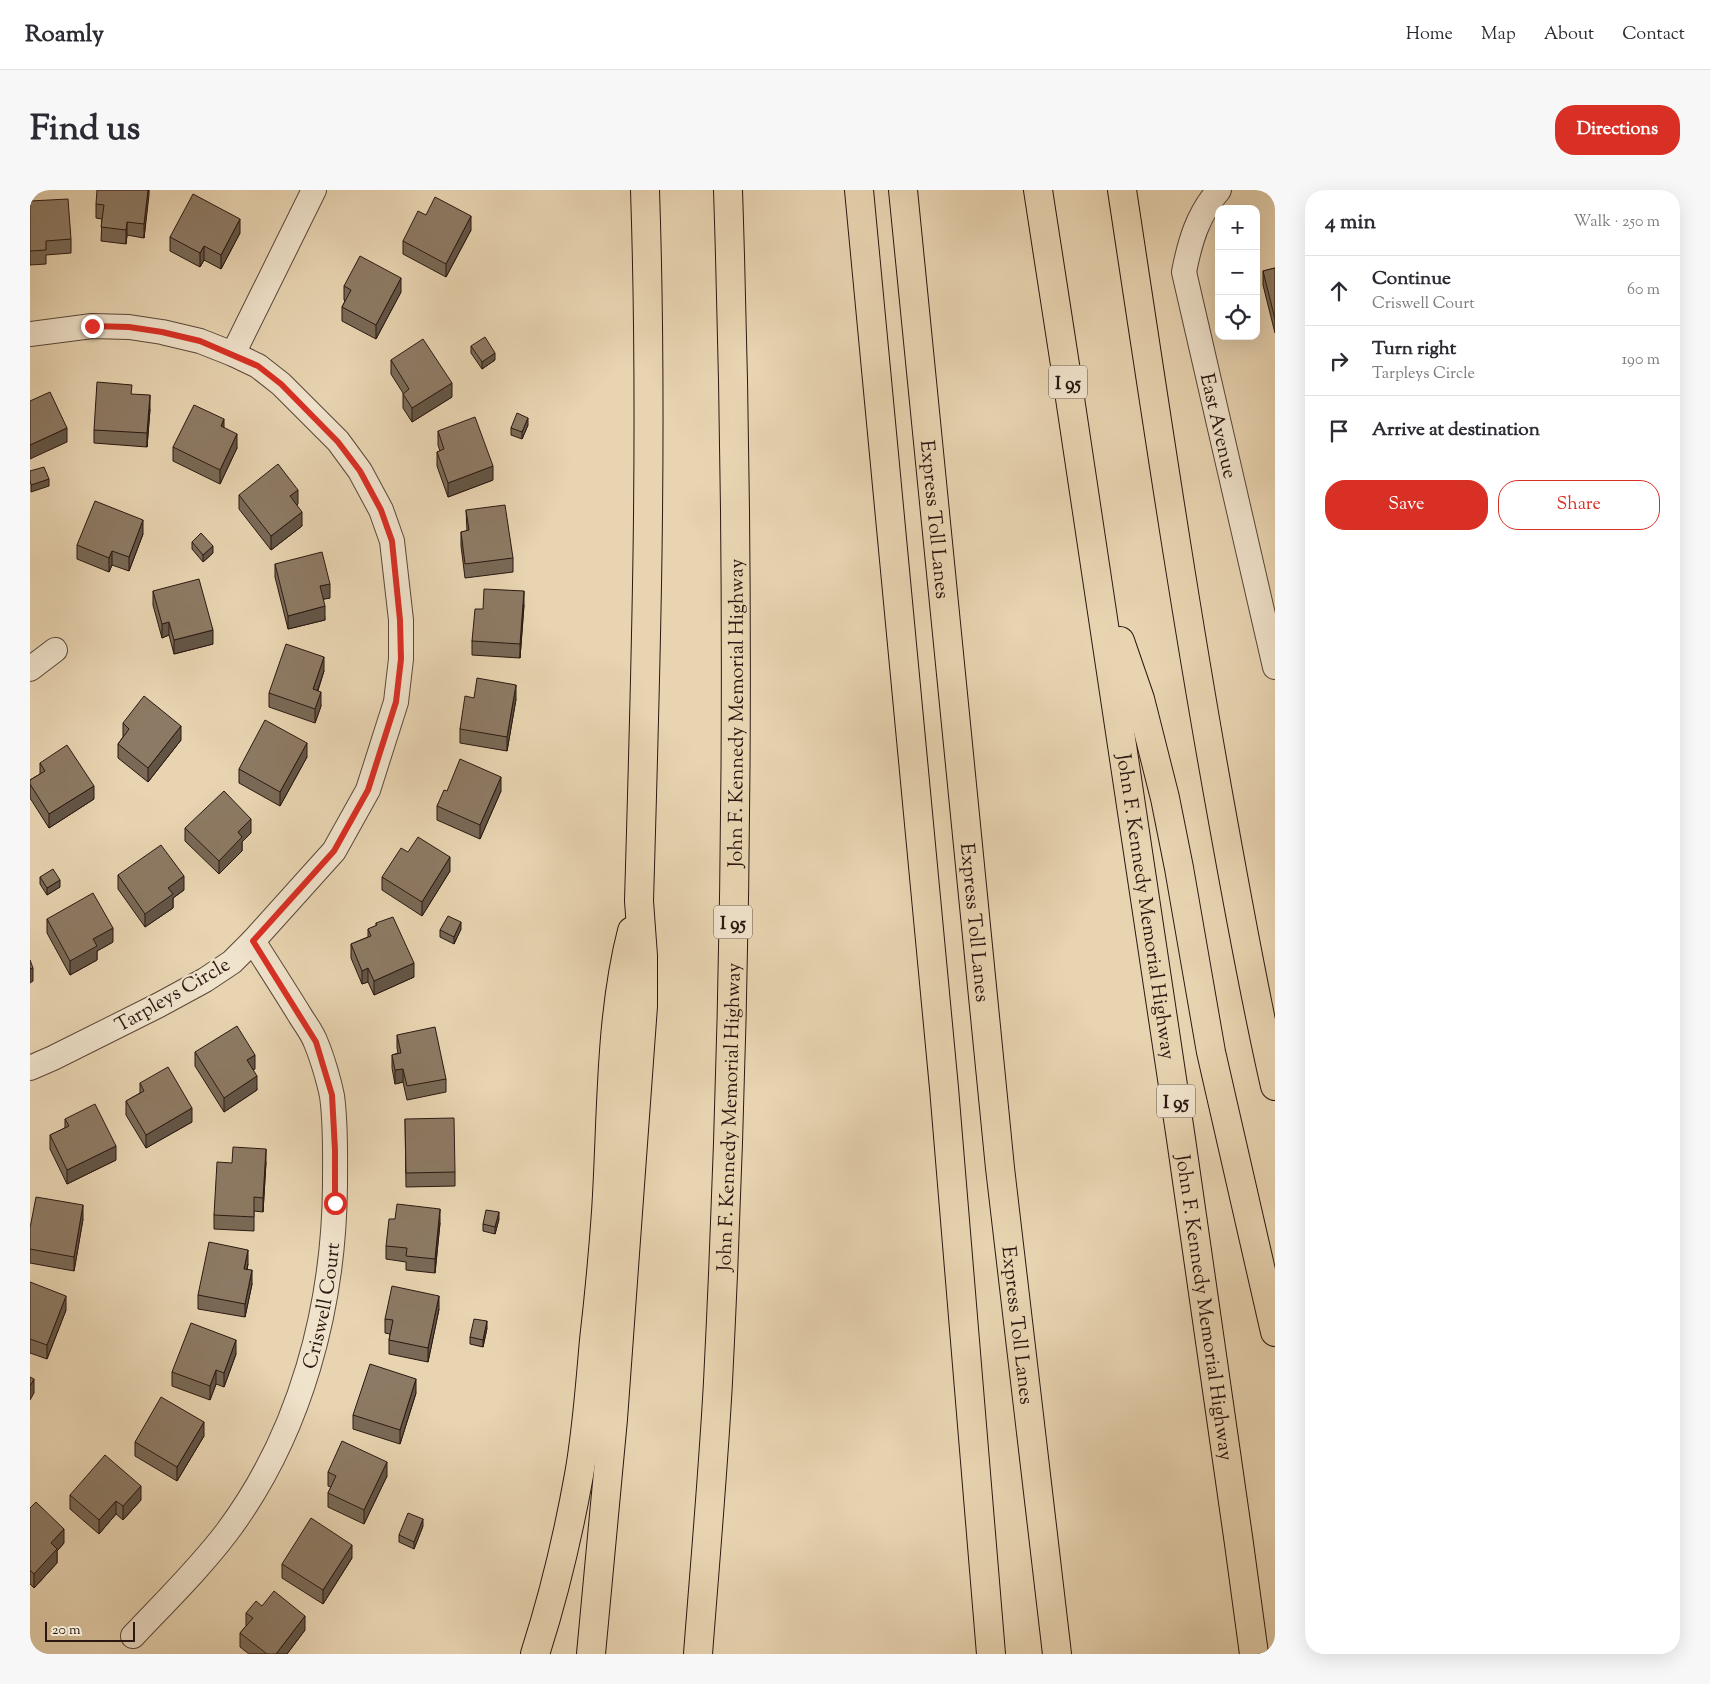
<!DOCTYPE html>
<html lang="en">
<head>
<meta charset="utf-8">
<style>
	body { margin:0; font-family:"Sorts Mill Goudy",serif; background:#f7f7f7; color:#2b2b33 }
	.controls { position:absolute; right:15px; top:15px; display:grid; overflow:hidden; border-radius:10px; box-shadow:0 5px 20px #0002 }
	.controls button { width:45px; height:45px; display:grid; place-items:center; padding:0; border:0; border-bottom:1px solid #e1e1e2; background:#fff; color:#2b2b33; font:25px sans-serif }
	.scale { position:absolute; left:15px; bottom:12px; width:90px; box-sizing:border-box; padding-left:5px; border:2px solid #2a1811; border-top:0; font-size:14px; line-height:18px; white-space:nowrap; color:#2a1811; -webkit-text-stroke:4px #f0e3cc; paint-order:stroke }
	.stop { position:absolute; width:15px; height:15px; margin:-11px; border:4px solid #d93025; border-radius:50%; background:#fff }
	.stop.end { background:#d93025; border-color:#fff; box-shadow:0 1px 5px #0008 }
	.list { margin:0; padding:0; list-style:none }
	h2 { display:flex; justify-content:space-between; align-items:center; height:65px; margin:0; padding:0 20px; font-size:21px }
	h2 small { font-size:16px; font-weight:400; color:#7c7c81 }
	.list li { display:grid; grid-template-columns:32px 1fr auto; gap:15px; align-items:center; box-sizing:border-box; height:70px; padding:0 20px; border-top:1px solid #e1e1e2 }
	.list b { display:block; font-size:19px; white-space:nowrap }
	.list p { margin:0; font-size:16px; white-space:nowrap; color:#7c7c81 }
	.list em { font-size:16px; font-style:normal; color:#7c7c81 }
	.actions { display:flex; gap:10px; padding:15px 20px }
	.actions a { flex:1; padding:11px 0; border:1px solid #d93025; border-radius:20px; text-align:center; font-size:18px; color:#d93025 }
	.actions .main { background:#d93025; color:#fff }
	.icon { flex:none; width:28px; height:28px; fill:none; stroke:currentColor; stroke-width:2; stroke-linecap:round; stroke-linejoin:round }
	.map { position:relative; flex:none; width:1245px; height:1464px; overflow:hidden; border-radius:20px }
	header { display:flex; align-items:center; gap:30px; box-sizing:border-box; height:70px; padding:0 25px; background:#fff; border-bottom:1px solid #e1e1e2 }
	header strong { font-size:24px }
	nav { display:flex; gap:28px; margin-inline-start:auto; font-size:18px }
	.intro { display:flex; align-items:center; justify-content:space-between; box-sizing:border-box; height:120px; padding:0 30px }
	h1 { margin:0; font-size:35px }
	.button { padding:12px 22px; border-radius:20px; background:#d93025; color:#fff; font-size:18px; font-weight:700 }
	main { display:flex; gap:30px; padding:0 30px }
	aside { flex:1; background:#fff; border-radius:20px; box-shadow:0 5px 20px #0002 }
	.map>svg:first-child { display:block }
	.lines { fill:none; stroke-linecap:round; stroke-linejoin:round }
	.minor-casing { stroke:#5a4739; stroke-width:26 }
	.motorway-casing { stroke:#2a1811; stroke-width:30 }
	.minor { stroke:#f0e3cc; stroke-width:24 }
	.motorway { stroke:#e8d4b1; stroke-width:28 }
	.wall { fill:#796956; stroke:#2a1811 }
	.shaded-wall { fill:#635546; stroke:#2a1811 }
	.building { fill:#8d7a64; stroke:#2a1811 }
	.route { stroke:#d93025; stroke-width:6 }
	.labels { text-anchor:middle; stroke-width:4.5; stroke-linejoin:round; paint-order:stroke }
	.shield { fill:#f0e3cc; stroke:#655549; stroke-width:1 }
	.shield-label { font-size:19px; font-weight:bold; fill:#2a1811 }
	.street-label { font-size:20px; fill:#2a1811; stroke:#f0e3cc }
</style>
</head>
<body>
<header>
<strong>Roamly</strong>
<nav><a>Home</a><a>Map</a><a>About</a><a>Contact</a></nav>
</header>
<div class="intro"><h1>Find us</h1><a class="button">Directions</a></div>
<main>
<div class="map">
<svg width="1245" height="1464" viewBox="0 0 1245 1464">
	<rect width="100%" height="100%" fill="#e8d4b1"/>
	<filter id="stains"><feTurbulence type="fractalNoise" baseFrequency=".004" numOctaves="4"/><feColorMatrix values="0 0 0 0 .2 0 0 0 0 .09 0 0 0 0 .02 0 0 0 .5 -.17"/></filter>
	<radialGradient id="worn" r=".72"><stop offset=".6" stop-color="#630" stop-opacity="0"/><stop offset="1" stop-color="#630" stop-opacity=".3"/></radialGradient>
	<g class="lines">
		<g class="minor-casing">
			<g id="minor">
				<path id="s1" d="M1189 0C1168 24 1160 51 1154 82L1245 477"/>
				<path d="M0 144 62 136 99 137 132 142 170 151 203 164 228 176 251 194 308 251 330 281 351 320 362 351 371 430V469L366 512 338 600 304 661 223 751 202 772 175 790 129 815 23 868 0 878"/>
				<path d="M203 164 284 0"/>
				<path d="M0 479 25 460"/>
				<path id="s2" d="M103 1446C135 1412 169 1379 197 1342 271 1243 304 1117 305 995 305 966 306 934 302 906 299 891 292 867 286 853 283 844 276 835 271 827 255 801 239 776 223 751"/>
			</g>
		</g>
		<g class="motorway-casing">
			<g id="motorway">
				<path d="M829 0 914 898 961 1464"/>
				<path id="s3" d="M873 0 970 978 1027 1464"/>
				<path id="s4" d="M1008 0C1057 316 1105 632 1151 949 1176 1120 1201 1292 1224 1464"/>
				<path d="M1092 0C1124 211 1155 422 1193 631 1209 720 1225 808 1245 896"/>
				<path d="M1090 451 1110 509 1135 608 1149 678 1181 862 1245 1142"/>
				<path d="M505 1464C524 1405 538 1346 549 1285 557 1240 560 1195 564 1150 569 1107 573 1065 576 1022 582 931 579 830 602 741"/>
				<path d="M561 1464 583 1229 613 816V766L609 711C616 474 623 237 615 0"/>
				<path id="s5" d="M668 1464C675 1373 683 1283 688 1192 708 795 711 397 698 0"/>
			</g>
		</g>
		<use href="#minor" class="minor"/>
		<use href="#motorway" class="motorway"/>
	</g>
	<g class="wall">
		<path d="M119 0 114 48 97 45 96 54 71 51 72 29 66 28V14Z"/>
		<path d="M0 11 41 49V63L16 65V74L0 75Z"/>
		<path d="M396 25 441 40 416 87 373 64V51Z"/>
		<path d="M210 43 191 79 174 70 170 77 140 61V47Z"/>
		<path d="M1245 78V143L1233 95V81Z"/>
		<path d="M314 96 371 102 346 149 312 131V117L315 111 314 110Z"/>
		<path d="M441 156 465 170 452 179 441 163Z"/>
		<path d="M361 170 422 207 382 232 373 218V203L361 184Z"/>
		<path d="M120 219 117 257 64 253V240Z"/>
		<path d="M498 235 492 249 481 245V238Z"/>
		<path d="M194 238 207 258 190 294 143 271V257Z"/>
		<path d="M408 241 463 290 418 307 407 276V262L410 261 408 255Z"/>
		<path d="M209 305 268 314 267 315 272 336 241 360 209 319Z"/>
		<path d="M436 320 483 368V382L435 388 431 356V342L437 341Z"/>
		<path d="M113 344 99 381 82 375 79 382 47 369V355Z"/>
		<path d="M162 352 183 363 173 372 162 359Z"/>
		<path d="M245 374 300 408 293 409 295 430 258 439 245 387Z"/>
		<path d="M123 401 183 454 144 464 139 445 132 448 123 415Z"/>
		<path d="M494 415 490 468 442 465V451L453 419Z"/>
		<path d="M294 481 288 501 291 516 285 533 239 517V503Z"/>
		<path d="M444 508 486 509 477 561 430 553V539Z"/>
		<path d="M93 533 151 550 118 592 88 568V554L93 547Z"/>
		<path d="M277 567 250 616 209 593V579Z"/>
		<path d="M10 573 64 609 19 638 0 608V590L10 584Z"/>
		<path d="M417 601H471L450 649 407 630V616Z"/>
		<path d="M155 638 221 643 212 652V661L189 684 155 651Z"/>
		<path d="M420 681 392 726 352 700V687Z"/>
		<path d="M88 685 154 700 143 708V718L115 737 88 699Z"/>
		<path d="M10 687 30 697 17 705 10 694Z"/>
		<path d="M17 729 83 752 67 761V770L40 785 17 743Z"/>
		<path d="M346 733 384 787 344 805 338 792 332 794 321 768V754L338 747V739L346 736Z"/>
		<path d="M431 739 424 754 410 747V740Z"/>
		<path d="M367 845 416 889V902L377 910 373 892 365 894 362 878V865L368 863 367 858Z"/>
		<path d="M165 862 225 879 223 880 227 900 194 922 165 876Z"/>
		<path d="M110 893 162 932 116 958 96 925V911L110 903Z"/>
		<path d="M35 929 86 970 37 994 20 959V945L35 938Z"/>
		<path d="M375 929 425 982V996L376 997Z"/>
		<path d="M236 972 233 1022 224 1021V1041L184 1039V1025L202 973Z"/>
		<path d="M53 1029 44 1081 0 1073V1038Z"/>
		<path d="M469 1029 465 1044 453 1041V1034Z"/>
		<path d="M410 1033 405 1083 376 1080V1072L356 1069V1056Z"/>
		<path d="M218 1074 217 1080 222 1094 215 1127 168 1119V1105Z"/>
		<path d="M0 1092 36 1120 17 1169 0 1163Z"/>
		<path d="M409 1119 398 1172 359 1164V1150L360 1144 355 1143V1129Z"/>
		<path d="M457 1138 453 1157 440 1154V1147Z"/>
		<path d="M206 1164 194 1197 186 1194 180 1210 142 1196V1182Z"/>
		<path d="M386 1203 370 1254 323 1239V1225Z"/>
		<path d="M174 1246 147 1291 105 1266V1252Z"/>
		<path d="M298 1282 357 1286 334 1334 298 1317V1303L301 1297 298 1296Z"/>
		<path d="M40 1305 111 1310 93 1330 86 1324 69 1344 40 1319Z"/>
		<path d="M0 1318 34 1353 27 1361V1373L4 1398 0 1394Z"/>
		<path d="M393 1336 384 1359 369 1352V1345Z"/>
		<path d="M322 1368 293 1414 252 1388V1374Z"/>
		<path d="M232 1416 275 1440 257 1464H219L210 1457V1443L216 1436V1423Z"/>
	</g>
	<g class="shaded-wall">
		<path d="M118 0H119V5L114 48V34Z"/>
		<path d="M441 26V40L416 87V74Z"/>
		<path d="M210 29V43L191 79V65Z"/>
		<path d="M97 32V45L96 54V40Z"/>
		<path d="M174 56V70L170 77V63Z"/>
		<path d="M371 88V102L346 149V135Z"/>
		<path d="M465 163V170L452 179V172Z"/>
		<path d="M422 193V207L382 232V218Z"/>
		<path d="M120 205V219L117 257V243Z"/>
		<path d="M498 228V235L492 249V242Z"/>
		<path d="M194 229V243L191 236Z"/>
		<path d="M37 238V252L0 269V255Z"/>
		<path d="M207 244V258L190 294V280Z"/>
		<path d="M463 276V290L418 307V293Z"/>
		<path d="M19 289V296L1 302V295Z"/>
		<path d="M268 300V314L260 320V306Z"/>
		<path d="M272 322V336L241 360V346Z"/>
		<path d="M113 330V344L99 381V367Z"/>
		<path d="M183 356V363L173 372V365Z"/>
		<path d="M82 361V375L79 382V368Z"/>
		<path d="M300 394V408L290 410V396Z"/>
		<path d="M494 401V415L490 468V454Z"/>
		<path d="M295 416V430L258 439V426Z"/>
		<path d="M139 432V445L132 448V434Z"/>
		<path d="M183 440V454L144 464V450Z"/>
		<path d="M294 467V481L283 513V499Z"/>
		<path d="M486 495V509L477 561V547Z"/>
		<path d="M291 502V516L285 533V519Z"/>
		<path d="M151 536V550L118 592V578Z"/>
		<path d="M277 553V567L250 616V602Z"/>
		<path d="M471 587V601L450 649V635Z"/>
		<path d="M64 596V609L19 638V624Z"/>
		<path d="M221 629V643L212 652V661L189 684V671L208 642Z"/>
		<path d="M420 667V681L392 726V712Z"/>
		<path d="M154 686V700L143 708V718L115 737V724L138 698Z"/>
		<path d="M30 690V697L17 705V698Z"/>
		<path d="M431 732V739L424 754V747Z"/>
		<path d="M83 738V752L67 761V770L40 785V771L63 749Z"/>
		<path d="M384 773V787L344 805V791Z"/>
		<path d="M3 778V791L0 793V779Z"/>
		<path d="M338 778V792L332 794V781Z"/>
		<path d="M225 865V879L217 884V870Z"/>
		<path d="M373 879V892L365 894V880Z"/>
		<path d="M227 886V900L194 922V908Z"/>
		<path d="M162 918V932L116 958V945Z"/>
		<path d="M86 956V970L37 994V980Z"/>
		<path d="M236 959V972L233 1022V1008Z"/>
		<path d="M53 1015V1029L44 1081V1067Z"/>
		<path d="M410 1019V1033L405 1083V1069Z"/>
		<path d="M469 1022V1029L465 1044V1037Z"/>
		<path d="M218 1060V1074L214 1093V1079Z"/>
		<path d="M222 1080V1094L215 1127V1114Z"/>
		<path d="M36 1106V1120L17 1169V1155Z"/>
		<path d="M409 1106V1119L398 1172V1158Z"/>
		<path d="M457 1131V1138L453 1157V1150Z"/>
		<path d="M206 1150V1164L194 1197V1183Z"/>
		<path d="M186 1180V1194L180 1210V1196Z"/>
		<path d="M4 1189V1203L0 1210V1196Z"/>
		<path d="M386 1189V1203L370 1254V1240Z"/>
		<path d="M174 1232V1246L147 1291V1277Z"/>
		<path d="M357 1272V1286L334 1334V1320Z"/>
		<path d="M111 1296V1310L93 1330V1316Z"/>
		<path d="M86 1311V1324L69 1344V1330Z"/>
		<path d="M393 1329V1336L384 1359V1352Z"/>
		<path d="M34 1339V1353L27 1361V1373L4 1398V1384L21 1353Z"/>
		<path d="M322 1355V1368L293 1414V1400Z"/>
		<path d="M275 1426V1440L257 1464H246Z"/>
	</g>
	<g class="building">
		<path d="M67 0H118L114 34 97 32 96 40 71 37 74 15 66 14Z"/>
		<path d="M163 4 210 29 191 65 174 56 170 63 140 47Z"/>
		<path d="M405 7 441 26 416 74 373 51 388 21 396 25Z"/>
		<path d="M38 9 41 49 16 51V60L0 61V11Z"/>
		<path d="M330 66 371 88 346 135 312 117 321 100 314 96Z"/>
		<path d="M1245 78V129L1233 81Z"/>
		<path d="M455 147 465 163 452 172 441 156Z"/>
		<path d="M393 149 422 193 382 218 373 204 379 199 361 170Z"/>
		<path d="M67 192 102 195 101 204 120 205 117 243 64 240Z"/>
		<path d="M20 202 37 238 0 255V211Z"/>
		<path d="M164 215 194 229 191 236 207 244 190 280 143 257Z"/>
		<path d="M487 223 498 228 492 242 481 238Z"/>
		<path d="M445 227 463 276 418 293 407 262 414 259 408 241Z"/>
		<path d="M248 274 268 300 260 306 272 322 241 346 209 305Z"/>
		<path d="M14 277 19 289 1 295 0 290V281Z"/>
		<path d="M65 311 113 330 99 367 82 361 79 368 47 355Z"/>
		<path d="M475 315 483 368 435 374 431 342 439 340 436 320Z"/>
		<path d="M171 343 183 356 173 365 162 352Z"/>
		<path d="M292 362 300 394 290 396 295 416 258 426 245 374Z"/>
		<path d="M169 389 183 440 144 450 139 432 132 434 123 401Z"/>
		<path d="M454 399 494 401 490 454 442 451 445 419H453Z"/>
		<path d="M256 454 294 467 283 499 291 502 285 519 239 503Z"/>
		<path d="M447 488 486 495 477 547 430 539 435 506 444 508Z"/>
		<path d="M114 506 151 536 118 578 88 554 99 539 93 533Z"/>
		<path d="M235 530 277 553 250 602 209 579Z"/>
		<path d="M37 555 64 596 19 624 0 594V590L15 581 10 573Z"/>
		<path d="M430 569 471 587 450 635 407 616 414 600 417 601Z"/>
		<path d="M194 601 221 629 208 642 212 647 189 671 155 638Z"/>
		<path d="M388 647 420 667 392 712 352 687 371 658 378 662Z"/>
		<path d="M131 655 154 686 138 698 143 704 115 724 88 685Z"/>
		<path d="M23 679 30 690 17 698 10 687Z"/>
		<path d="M63 703 83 738 63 749 67 756 40 771 17 729Z"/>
		<path d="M418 726 431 732 424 747 410 740Z"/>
		<path d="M363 727 384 773 344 791 338 778 332 781 321 754 341 746 338 739 347 735 346 733Z"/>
		<path d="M0 770 3 778 0 779Z"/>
		<path d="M207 836 225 865 217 870 227 886 194 908 165 862Z"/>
		<path d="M405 837 416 889 377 896 373 879 365 880 362 865 371 863 367 845Z"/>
		<path d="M138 877 162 918 116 945 96 911 114 901 110 893Z"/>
		<path d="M65 914 86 956 37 980 20 945 39 936 35 929Z"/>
		<path d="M424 928 425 982 376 983 375 929Z"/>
		<path d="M203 957 236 959 233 1008 224 1007V1027L184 1025 187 972 202 973Z"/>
		<path d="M6 1007 53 1015 44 1067 0 1059V1038Z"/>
		<path d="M367 1014 410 1019 405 1069 376 1066 377 1058 356 1056 359 1029H365Z"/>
		<path d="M456 1020 469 1022 465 1037 453 1034Z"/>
		<path d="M179 1052 218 1060 214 1079 222 1080 215 1114 168 1105Z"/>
		<path d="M0 1092 36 1106 17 1155 0 1149Z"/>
		<path d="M362 1096 409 1106 398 1158 359 1150 363 1130 355 1129Z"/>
		<path d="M444 1129 457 1131 453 1150 440 1147Z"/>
		<path d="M161 1133 206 1150 194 1183 186 1180 180 1196 142 1182Z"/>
		<path d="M340 1174 386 1189 370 1240 323 1225Z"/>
		<path d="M0 1187 4 1189 0 1196Z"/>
		<path d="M131 1207 174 1232 147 1277 105 1252Z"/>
		<path d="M312 1251 357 1272 334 1320 298 1303 306 1286 298 1282Z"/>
		<path d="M75 1265 111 1296 93 1316 86 1311 69 1330 40 1305Z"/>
		<path d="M6 1312 34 1339 21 1353 27 1359 4 1384 0 1380V1318Z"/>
		<path d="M378 1323 393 1329 384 1352 369 1345Z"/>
		<path d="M281 1328 322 1355 293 1400 252 1374Z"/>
		<path d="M244 1401 275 1426 246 1464H237L210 1443 223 1428 216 1423 226 1411 232 1416Z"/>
	</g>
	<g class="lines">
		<path class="route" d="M62 136 99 137 132 142 170 151 228 176 251 194 308 252 330 281 351 320 362 351 370 430 371 469 366 512 338 600 304 661 223 751 286 852 302 905 305 960V1013"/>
	</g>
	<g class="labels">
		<g class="shield">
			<rect x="1019" y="175.5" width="38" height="33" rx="4"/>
			<rect x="684" y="715.5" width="38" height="33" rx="4"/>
			<rect x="1127" y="894.5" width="38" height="33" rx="4"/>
		</g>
		<g class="shield-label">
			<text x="1038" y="199">I 95</text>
			<text x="703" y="739">I 95</text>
			<text x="1146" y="918">I 95</text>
		</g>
		<g class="street-label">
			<text dy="7" stroke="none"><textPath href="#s1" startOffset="248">East Avenue</textPath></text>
			<text dy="7" stroke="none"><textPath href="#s3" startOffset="331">Express Toll Lanes</textPath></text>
			<text dy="7" stroke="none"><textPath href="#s5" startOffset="942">John F. Kennedy Memorial Highway</textPath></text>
			<text dy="7" stroke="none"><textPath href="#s4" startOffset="725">John F. Kennedy Memorial Highway</textPath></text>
			<text dy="7" stroke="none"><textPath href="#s3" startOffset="736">Express Toll Lanes</textPath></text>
			<text transform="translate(142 804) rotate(-30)" y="7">Tarpleys Circle</text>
			<text dy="7" stroke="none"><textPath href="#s5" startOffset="538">John F. Kennedy Memorial Highway</textPath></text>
			<text dy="7" stroke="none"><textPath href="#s2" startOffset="388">Criswell Court</textPath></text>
			<text dy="7" stroke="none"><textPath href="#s4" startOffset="1130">John F. Kennedy Memorial Highway</textPath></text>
			<text dy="7" stroke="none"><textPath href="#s3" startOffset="1141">Express Toll Lanes</textPath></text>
		</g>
	</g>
	<rect width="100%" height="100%" filter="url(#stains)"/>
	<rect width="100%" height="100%" fill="url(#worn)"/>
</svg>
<div class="controls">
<button>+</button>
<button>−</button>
<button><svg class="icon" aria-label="locate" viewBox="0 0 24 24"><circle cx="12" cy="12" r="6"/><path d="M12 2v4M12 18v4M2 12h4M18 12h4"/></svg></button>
</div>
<div class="scale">20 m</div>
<div class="stop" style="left:305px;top:1013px"></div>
<div class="stop end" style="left:62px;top:136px"></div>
</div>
<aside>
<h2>4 min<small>Walk · 250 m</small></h2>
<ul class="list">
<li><svg class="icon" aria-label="ahead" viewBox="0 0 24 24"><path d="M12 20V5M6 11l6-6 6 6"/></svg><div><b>Continue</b><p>Criswell Court</p></div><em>60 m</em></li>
<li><svg class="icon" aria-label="right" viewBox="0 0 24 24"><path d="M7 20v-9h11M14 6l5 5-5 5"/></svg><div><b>Turn right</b><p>Tarpleys Circle</p></div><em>190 m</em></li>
<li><svg class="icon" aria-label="arrive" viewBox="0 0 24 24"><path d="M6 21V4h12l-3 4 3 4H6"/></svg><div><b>Arrive at destination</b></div></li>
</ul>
<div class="actions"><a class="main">Save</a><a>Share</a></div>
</aside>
</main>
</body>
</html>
